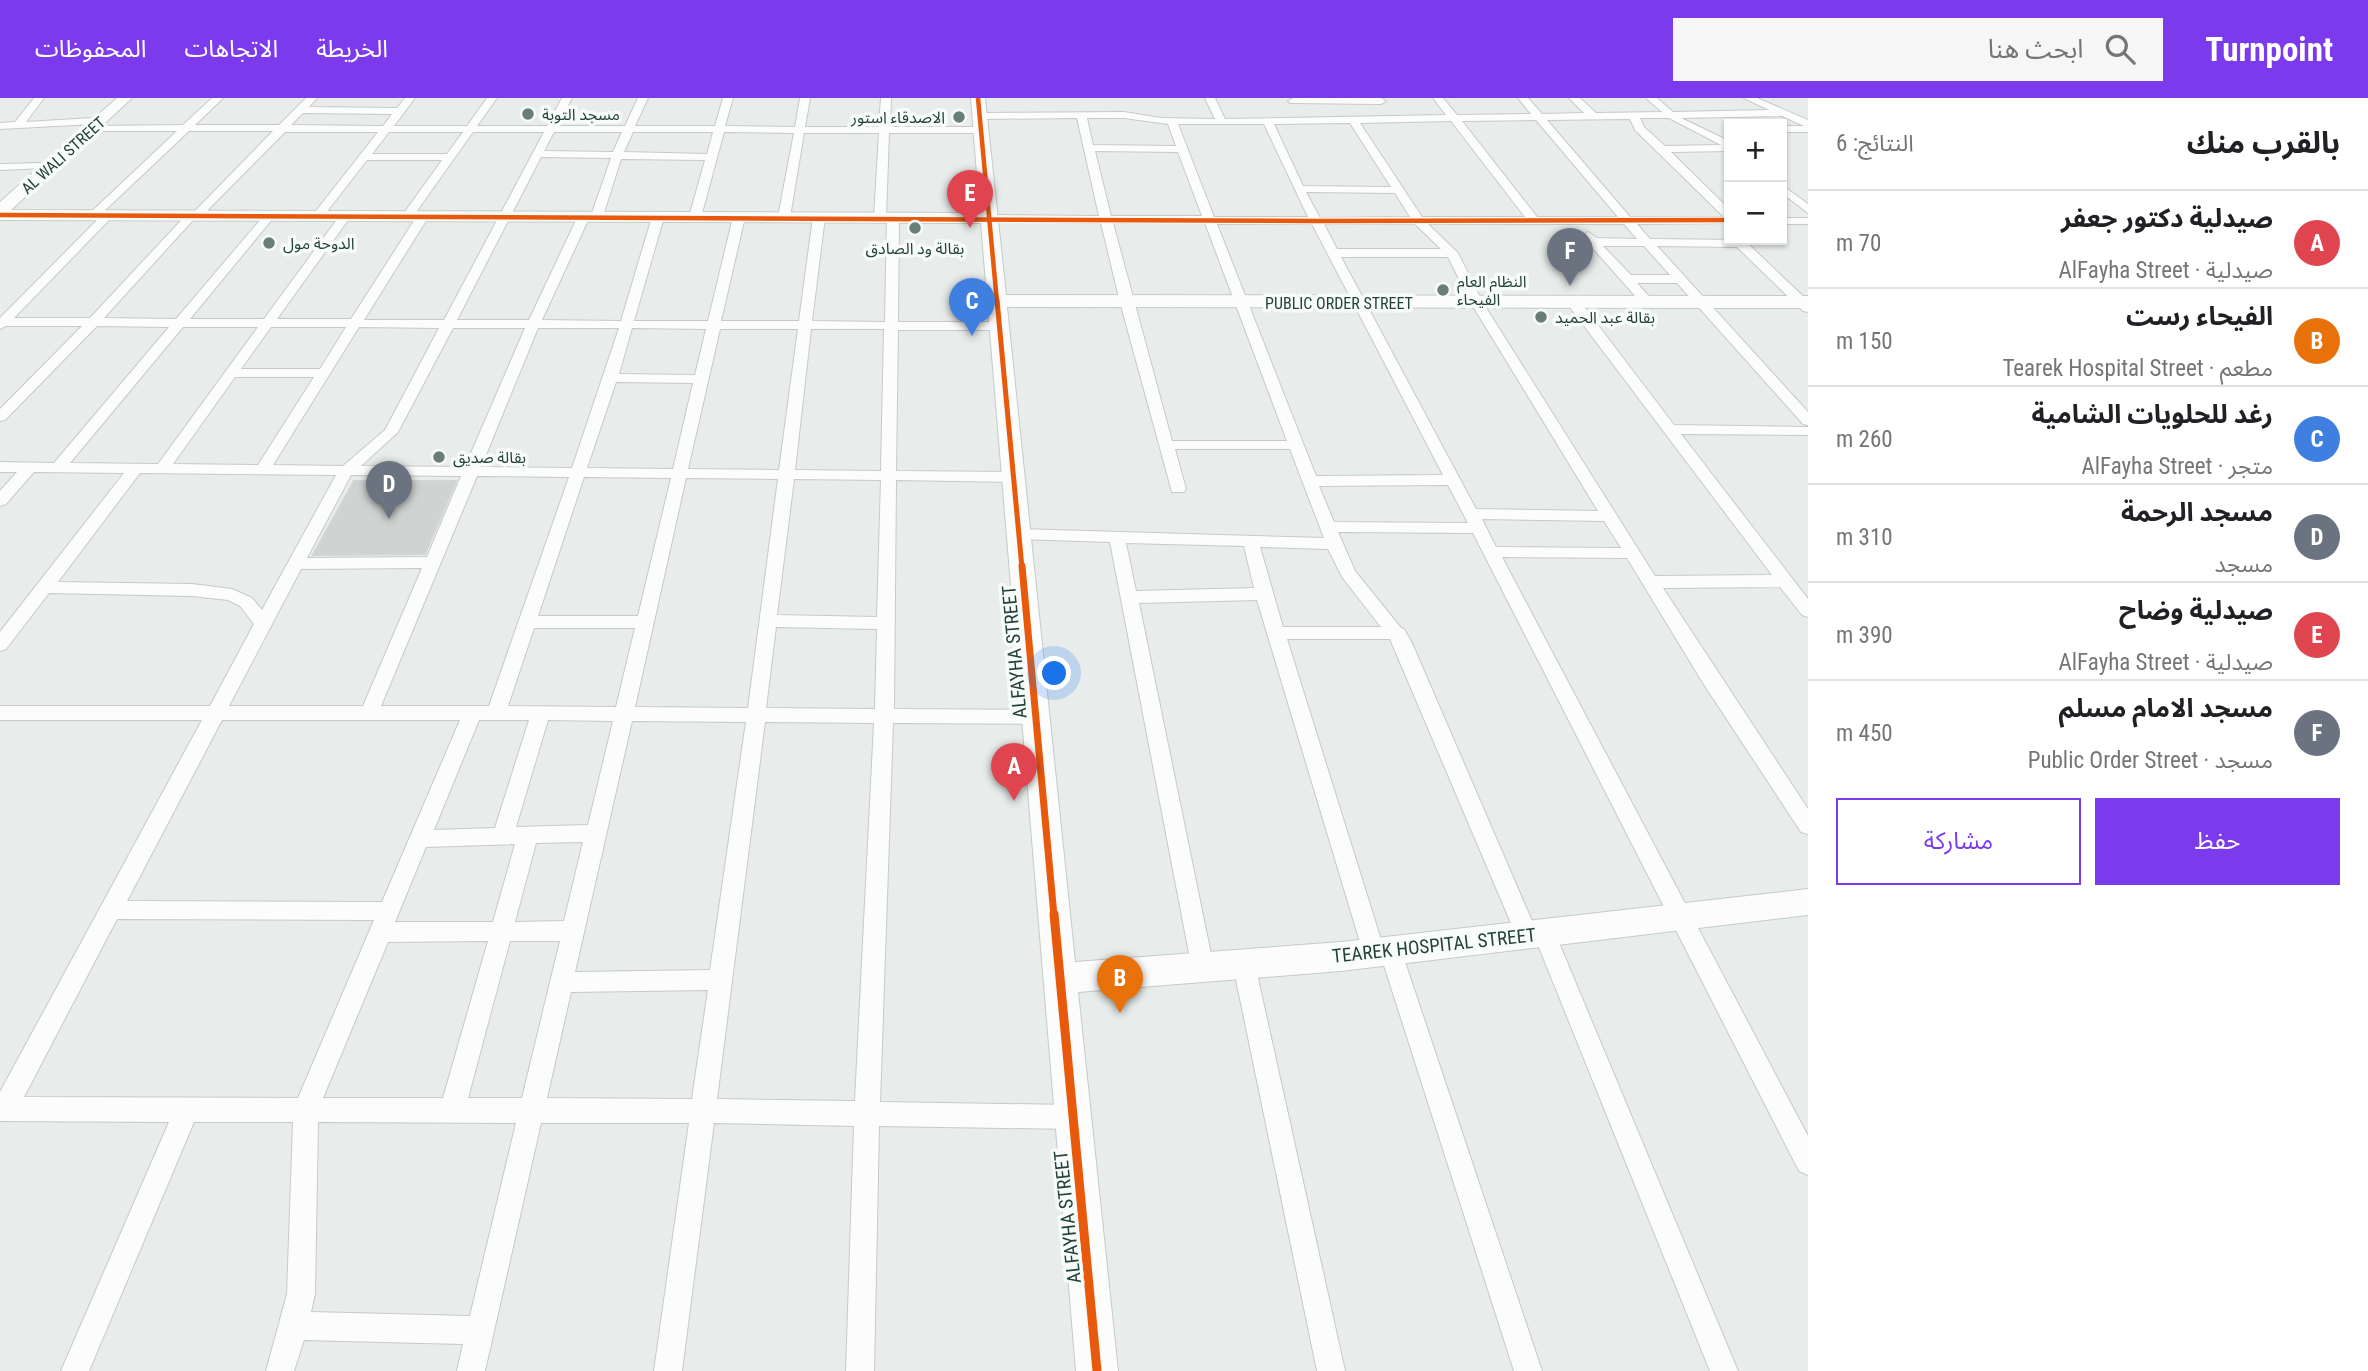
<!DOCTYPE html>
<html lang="ar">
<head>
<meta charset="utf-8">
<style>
	body { margin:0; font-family:"Roboto Condensed","Noto Sans Arabic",sans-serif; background:#f6f6f6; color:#202124; direction:rtl }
	.controls { position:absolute; right:21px; top:21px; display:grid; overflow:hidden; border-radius:0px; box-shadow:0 2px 5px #0004 }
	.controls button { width:63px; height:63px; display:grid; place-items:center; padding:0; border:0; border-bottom:2px solid #e0e0e0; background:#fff; color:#202124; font:35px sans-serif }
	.you { position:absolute; left:1055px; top:576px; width:24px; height:24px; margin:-18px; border:5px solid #fff; border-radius:50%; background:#1a73e8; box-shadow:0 0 0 10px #1a73e833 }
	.badge { display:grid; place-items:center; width:46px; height:46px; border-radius:50%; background:#7c3aed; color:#fff; font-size:23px; font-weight:700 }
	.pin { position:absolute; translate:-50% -58px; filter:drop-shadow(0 2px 4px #0008) }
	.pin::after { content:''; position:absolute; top:37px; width:24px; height:21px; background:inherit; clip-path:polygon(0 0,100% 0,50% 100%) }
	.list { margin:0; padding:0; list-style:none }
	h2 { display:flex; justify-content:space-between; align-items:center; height:91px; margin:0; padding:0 28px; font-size:30px }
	h2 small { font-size:23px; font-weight:400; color:#757577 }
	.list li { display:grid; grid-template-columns:46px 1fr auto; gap:21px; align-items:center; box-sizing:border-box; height:98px; padding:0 28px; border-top:2px solid #e0e0e0 }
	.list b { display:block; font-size:26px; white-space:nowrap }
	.list p { margin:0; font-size:23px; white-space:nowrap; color:#757577 }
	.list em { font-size:23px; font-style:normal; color:#757577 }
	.actions { display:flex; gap:14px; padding:21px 28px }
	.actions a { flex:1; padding:16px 0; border:2px solid #7c3aed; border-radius:0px; text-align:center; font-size:24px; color:#7c3aed }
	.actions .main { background:#7c3aed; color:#fff }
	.icon { flex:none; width:38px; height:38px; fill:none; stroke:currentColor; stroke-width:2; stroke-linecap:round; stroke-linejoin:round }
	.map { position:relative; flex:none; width:1808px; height:1273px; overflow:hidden; direction:ltr }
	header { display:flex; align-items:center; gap:42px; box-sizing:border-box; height:98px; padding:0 35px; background:#7c3aed; color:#fff }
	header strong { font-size:33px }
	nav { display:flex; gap:38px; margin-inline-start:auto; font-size:24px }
	.search { width:490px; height:63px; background:#f6f6f6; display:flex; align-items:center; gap:18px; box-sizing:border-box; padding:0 24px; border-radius:0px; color:#757577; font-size:26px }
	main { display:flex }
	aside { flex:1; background:#fff }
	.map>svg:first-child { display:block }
	.building { fill:#cfd4d2; stroke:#d1d6d4; stroke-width:2 }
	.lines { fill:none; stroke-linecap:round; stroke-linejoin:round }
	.street-casing { stroke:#c5cac8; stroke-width:2 }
	.secondary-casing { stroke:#c3cbc8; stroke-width:2 }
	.street { fill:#fcfcfc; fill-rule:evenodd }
	.secondary { fill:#fcfcfc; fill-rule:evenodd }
	.cycleway-far3-casing { stroke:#f7fbf9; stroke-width:7 }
	.cycleway-far2-casing { stroke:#f7fbf9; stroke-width:9 }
	.cycleway-far1-casing { stroke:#f7fbf9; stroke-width:11 }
	.cycleway-casing { stroke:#f7fbf9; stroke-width:13 }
	.cycleway-far3 { stroke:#e8590c; stroke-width:4.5 }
	.cycleway-far2 { stroke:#e8590c; stroke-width:5 }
	.cycleway-far1 { stroke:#e8590c; stroke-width:7 }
	.cycleway { stroke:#e8590c; stroke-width:9 }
	.poi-dot { fill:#697e78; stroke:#f7fbf9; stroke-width:2.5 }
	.labels { text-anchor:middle; stroke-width:7; stroke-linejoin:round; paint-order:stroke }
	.far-poi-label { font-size:16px; fill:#24423a; stroke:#f7fbf9; text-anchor:start }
	.far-street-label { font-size:16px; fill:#24423a; stroke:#f7fbf9 }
	.street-label { font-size:19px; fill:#24423a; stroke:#f7fbf9 }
</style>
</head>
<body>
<header>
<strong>Turnpoint</strong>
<div class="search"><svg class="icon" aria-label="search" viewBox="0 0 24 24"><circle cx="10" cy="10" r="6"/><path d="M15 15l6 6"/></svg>ابحث هنا</div>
<nav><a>الخريطة</a><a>الاتجاهات</a><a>المحفوظات</a></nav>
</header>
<main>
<aside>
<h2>بالقرب منك<small>النتائج: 6</small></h2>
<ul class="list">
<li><span class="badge" style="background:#e0444e">A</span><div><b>صيدلية دكتور جعفر</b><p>صيدلية · AlFayha Street</p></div><em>70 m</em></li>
<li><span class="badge" style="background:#e8710a">B</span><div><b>الفيحاء رست</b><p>مطعم · Tearek Hospital Street</p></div><em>150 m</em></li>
<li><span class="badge" style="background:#3f7fe0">C</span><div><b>رغد للحلويات الشامية</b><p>متجر · AlFayha Street</p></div><em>260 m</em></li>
<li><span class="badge" style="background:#6b7280">D</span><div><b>مسجد الرحمة</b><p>مسجد</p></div><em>310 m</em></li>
<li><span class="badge" style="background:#e0444e">E</span><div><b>صيدلية وضاح</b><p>صيدلية · AlFayha Street</p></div><em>390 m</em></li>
<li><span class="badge" style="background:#6b7280">F</span><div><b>مسجد الامام مسلم</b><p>مسجد · Public Order Street</p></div><em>450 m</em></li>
</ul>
<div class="actions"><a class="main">حفظ</a><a>مشاركة</a></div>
</aside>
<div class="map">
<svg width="1808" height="1273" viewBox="0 0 1808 1273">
	<rect width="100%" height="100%" fill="#e8edeb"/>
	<path class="building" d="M354 383H456L425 456 313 457Z"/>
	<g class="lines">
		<g class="street-casing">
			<g id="street">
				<path d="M34 0H44L26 24 93 20 98 23 93 26 0 31V25L15 24Z"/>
				<path d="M212 0H223L195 27H279L306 0H317L309 9 397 10 405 0H415L394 28H467L487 0H497L477 28H547L562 0H572L557 28H625L638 0H648L635 28H715L723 0H733L725 28 795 29 800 0H810L805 29H879L881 0H891L890 29H980L985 32 980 35H889L886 119 880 122 874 119 879 35H804L790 119 784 122 778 119 794 35 724 34 701 119 695 122 689 119 705 62 621 61 603 118 597 121 591 118 611 60 541 59 457 222H529L578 118 584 115 590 118 542 222 621 223 652 119 658 116 664 119 634 223H708L733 119 739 116 745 119 721 223H799L813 119 819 116 825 119 812 223 885 224 887 119 893 116 899 119 898 224H998L1005 228 998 232H898L896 373 1014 374 1022 379 1014 384 896 382 894 611 1037 612 1044 614 1046 619 1044 624 1037 626 893 625 880 1004 1073 1007 1082 1010 1085 1019 1082 1028 1073 1031 879 1028 874 1273H846L854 1028 714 1025 682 1273H654L689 1025H541L485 1273H457L463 1246 304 1242 294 1273H266L287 1196 293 1024H194L89 1273H61L169 1024 0 1023V994L202 622H0V608H210L254 526 240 508 228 502 192 498 49 495 6 551 0 553V534L124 375 34 374 6 406 0 408V393L17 374H0V364L54 365 169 229 97 228 5 322 0 323V311L82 228H6L0 231V220L104 115H112V119L14 220H90L188 115 194 114 273 33H189L98 119H90V115L177 33H93L88 30 89 28 183 27ZM303 15 392 16 383 28 291 27ZM285 34H378L312 118 318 121 322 120 367 62H442L402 118 408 121 412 120 473 34H544L444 222H364L429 118 423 115 417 118 351 221H277L351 118 345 115 341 116 264 221H190L274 119V115H266L176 221 104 220 195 120 201 119ZM389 34H463L447 56H372ZM554 34H622L613 54 544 53ZM633 34H713L707 56 624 54ZM183 229H258L158 366 70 365ZM271 229H346L320 271H241ZM359 229 439 230 385 332 343 368 273 367ZM453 230H525L465 369 361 368 398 334ZM538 230H619L572 370 481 369ZM632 230 706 231 695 277 619 276ZM720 231H798L779 372 688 371ZM811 231H884L881 373 795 372ZM235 279H314L258 367 173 366ZM616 284 693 285 673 371 587 370ZM140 375 336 377 262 512 252 500 232 491 192 486 58 484ZM351 377 461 378 427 459 307 460ZM477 378 569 379 489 608H381ZM584 379 671 380 638 518H538ZM686 380 778 381 748 610 635 609ZM794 381 881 382 877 519 777 517ZM422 470 363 608H229L301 471ZM776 529 877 531 875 611 766 610ZM534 530H635L616 609 508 608ZM222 622H460L382 804 127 803ZM479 622H529L495 730 434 732ZM548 622 613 623 588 727 516 729ZM632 623 746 624 710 872 575 874ZM765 624 874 625 855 1003 717 1001ZM583 744 564 823 515 824 536 745ZM515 746 493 824H395L426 749ZM117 821 374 822 298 1000 24 999ZM488 843 443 1000H323L388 844ZM510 843H560L522 1000H468ZM708 892 692 1001 547 1000 571 894ZM318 1024 516 1025 470 1218 311 1214 315 1196Z"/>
				<path d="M1205 0H1215L1225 21 1446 17 1433 0H1443L1457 17 1531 16 1518 0H1528L1542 16 1584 15 1569 0H1580L1596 15 1662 14 1646 0H1657L1673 14 1769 12 1744 0H1757L1808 22V34H1782V28H1804L1782 18 1681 20 1729 43V53L1671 54 1729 111V125L1637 126 1650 141 1744 142 1808 203V214L1803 213 1737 149 1657 148 1808 314V327L1803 326 1677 185H1637L1655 205 1649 209 1644 208 1582 138 1588 134 1597 140 1637 141 1624 126H1428L1458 155 1483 205 1655 478 1772 477 1569 208V202H1579L1674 327 1808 329V337L1681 336 1808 501V519L1802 517 1780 489 1663 490 1808 711V736L1801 734 1703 585 1627 460 1502 459 1808 1038V1077L1799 1073 1473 435 1338 434 1355 473 1401 530 1404 531 1412 545 1535 830 1544 825 1552 828 1738 1273H1710L1536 842 1527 847 1519 844 1390 541H1287L1382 845 1390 842 1398 845 1401 852 1542 1273H1514L1382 861 1374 864 1366 861 1363 854 1257 502 1139 505 1214 871 1211 878 1203 881 1195 878 1192 871 1110 444 1019 441 1011 436 1019 431 1324 440 1290 351H1175L1186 391 1184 394H1172L1120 204 1101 125 988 123 982 120 988 117 1099 118 1077 20 980 21 975 18 980 15 1124 14 1161 20 1215 21ZM1087 20H1124L1168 26 1176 48 1093 47ZM1640 20H1669L1721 47 1665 48 1644 29ZM1630 21 1635 32 1724 119H1630L1547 22ZM1536 22 1618 119H1537L1462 23ZM1451 23 1525 119H1422L1360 25ZM1350 25 1391 89 1303 88 1274 26ZM1178 26H1264L1308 119H1214ZM1095 53 1178 54 1202 118H1111ZM1306 94 1395 95 1410 119 1320 120ZM1113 125H1205L1287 343H1172ZM1217 126H1312L1443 377 1316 378ZM1324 126H1415L1441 151H1337ZM1603 148H1644L1670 177H1631ZM1341 159H1448L1471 205 1598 413 1476 411ZM1448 387 1468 425 1334 424 1319 388ZM1482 421 1604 423 1621 450 1496 449ZM1126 445 1244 448 1254 490 1136 493ZM1260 449 1328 451 1342 479 1381 529H1283Z"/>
				<path d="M1293 0H1381L1386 3 1381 6 1290 5 1288 3Z"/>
				<path d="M41 65 46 68 45 70 0 72V66Z"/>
				<path d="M1782 87 1808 106V115L1782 95Z"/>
				<rect x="1782" y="120" width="26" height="6"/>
				<path d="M1244 857 1252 860 1255 867 1345 1273H1317L1233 867 1236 860Z"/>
			</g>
		</g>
		<g class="secondary-casing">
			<path id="secondary" d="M117 0H132L11 112 980 115 971 0H985L1006 197 1808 198V210L1007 209 1075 864 1341 844 1808 791V817L1341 873 1078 894 1118 1273H1076L981 125 0 122V104Z"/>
		</g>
		<use href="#street" class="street"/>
		<use href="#secondary" class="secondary"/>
		<g class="cycleway-far3-casing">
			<g id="cycleway-far3">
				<path d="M978 0 997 204"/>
				<path d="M0 117 1317 123 1729 122"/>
			</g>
		</g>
		<g class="cycleway-far2-casing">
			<path id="cycleway-far2" d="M997 202 1022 470"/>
		</g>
		<g class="cycleway-far1-casing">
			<path id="cycleway-far1" d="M1022 468 1054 818"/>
		</g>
		<g class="cycleway-casing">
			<path id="cycleway" d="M1054 816 1097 1273"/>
		</g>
		<use href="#cycleway-far3" class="cycleway-far3"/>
		<use href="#cycleway-far2" class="cycleway-far2"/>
		<use href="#cycleway-far1" class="cycleway-far1"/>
		<use href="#cycleway" class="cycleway"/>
	</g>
	<g class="poi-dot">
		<circle cx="528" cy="16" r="7"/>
		<circle cx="959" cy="19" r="7"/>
		<circle cx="915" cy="130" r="7"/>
		<circle cx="269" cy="145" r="7"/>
		<circle cx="1443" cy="192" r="7"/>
		<circle cx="1541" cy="219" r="7"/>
		<circle cx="439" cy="359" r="7"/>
	</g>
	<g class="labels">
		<g class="far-poi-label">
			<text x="542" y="22">مسجد التوبة</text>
			<text x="945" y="25" text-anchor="end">الاصدقاء استور</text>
			<text x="283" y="151">الدوحة مول</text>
			<text x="915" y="156" text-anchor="middle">بقالة ود الصادق</text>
			<text x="1457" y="189">النظام العام<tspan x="1457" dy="18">الفيحاء</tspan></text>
			<text x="1555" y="225">بقالة عبد الحميد</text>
			<text x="453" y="365">بقالة صديق</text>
		</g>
		<g class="far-street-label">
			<text transform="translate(63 57) rotate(-42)" y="6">AL WALI STREET</text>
			<text x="1339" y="211">PUBLIC ORDER STREET</text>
		</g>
		<g class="street-label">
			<text transform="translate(1014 554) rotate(-95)" y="7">ALFAYHA STREET</text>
			<text transform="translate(1434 847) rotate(-6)" y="7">TEAREK HOSPITAL STREET</text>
			<text transform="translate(1067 1119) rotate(-96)" y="7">ALFAYHA STREET</text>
		</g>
	</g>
</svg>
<div class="controls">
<button>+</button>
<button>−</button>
</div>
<div class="you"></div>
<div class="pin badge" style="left:1014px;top:703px;background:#e0444e">A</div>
<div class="pin badge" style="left:1120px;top:915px;background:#e8710a">B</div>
<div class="pin badge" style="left:972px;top:238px;background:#3f7fe0">C</div>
<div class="pin badge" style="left:389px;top:421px;background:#6b7280">D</div>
<div class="pin badge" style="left:970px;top:130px;background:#e0444e">E</div>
<div class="pin badge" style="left:1570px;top:188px;background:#6b7280">F</div>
</div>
</main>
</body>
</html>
